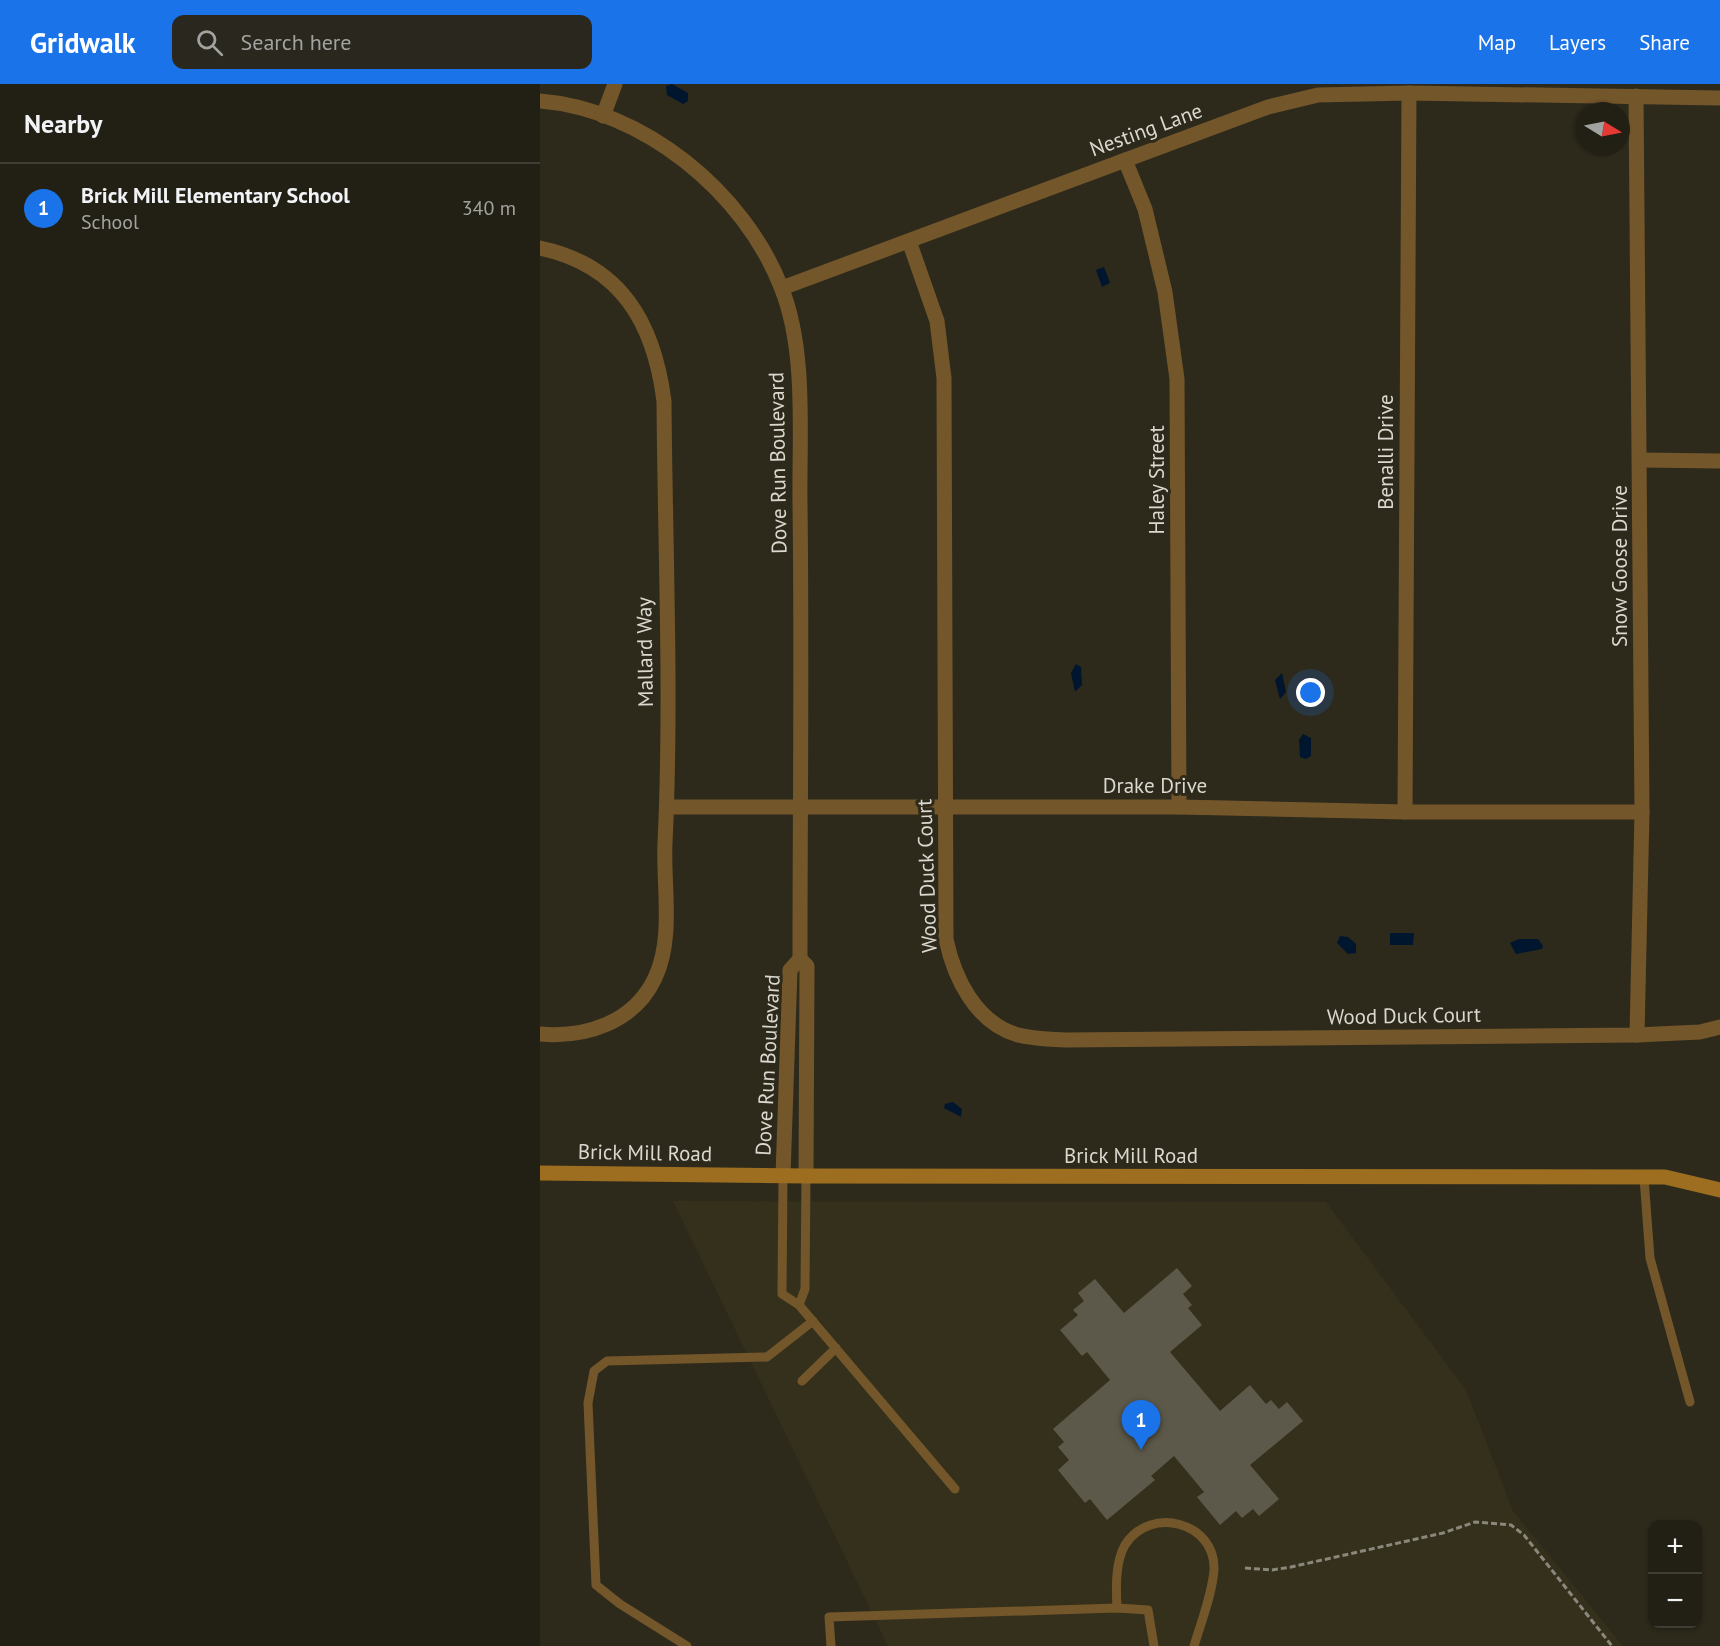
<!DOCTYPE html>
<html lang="en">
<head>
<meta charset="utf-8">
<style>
	body { margin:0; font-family:"PT Sans",sans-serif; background:#2a281e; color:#f1f3f6 }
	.controls { position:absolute; right:18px; bottom:18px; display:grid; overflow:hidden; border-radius:12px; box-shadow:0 2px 4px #0004 }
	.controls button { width:54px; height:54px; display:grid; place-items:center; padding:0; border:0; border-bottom:2px solid #3f3e34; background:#222015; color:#f1f3f6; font:30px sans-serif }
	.compass { position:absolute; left:1036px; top:18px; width:54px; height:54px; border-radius:50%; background:#222015; box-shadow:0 2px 4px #0004; rotate:100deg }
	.you { position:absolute; left:771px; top:609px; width:21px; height:21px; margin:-15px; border:4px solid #fff; border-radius:50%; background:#1a73e8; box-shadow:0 0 0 9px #1a73e833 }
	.badge { display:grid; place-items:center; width:39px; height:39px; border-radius:50%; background:#1a73e8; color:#fff; font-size:20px; font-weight:700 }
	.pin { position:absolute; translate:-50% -50px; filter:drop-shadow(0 2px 3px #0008) }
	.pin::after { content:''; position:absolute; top:32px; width:21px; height:18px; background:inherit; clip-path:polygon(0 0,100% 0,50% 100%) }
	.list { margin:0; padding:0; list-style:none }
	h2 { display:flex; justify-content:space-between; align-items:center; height:78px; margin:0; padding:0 24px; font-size:26px }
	h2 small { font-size:20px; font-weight:400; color:#a2a3a0 }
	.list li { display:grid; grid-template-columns:39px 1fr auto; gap:18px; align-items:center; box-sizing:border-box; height:90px; padding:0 24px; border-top:2px solid #3f3e34 }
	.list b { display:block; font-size:22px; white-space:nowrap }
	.list p { margin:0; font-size:20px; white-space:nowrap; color:#a2a3a0 }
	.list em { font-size:20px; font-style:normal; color:#a2a3a0 }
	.icon { flex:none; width:33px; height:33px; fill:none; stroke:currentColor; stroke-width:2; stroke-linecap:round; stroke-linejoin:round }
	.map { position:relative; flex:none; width:1180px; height:1562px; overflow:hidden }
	header { display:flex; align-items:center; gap:36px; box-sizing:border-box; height:84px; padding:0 30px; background:#1a73e8; color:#fff }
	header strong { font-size:28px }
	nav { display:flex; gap:33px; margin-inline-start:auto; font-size:21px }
	.search { width:420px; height:54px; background:#2a281e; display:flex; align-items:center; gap:15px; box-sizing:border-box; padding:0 21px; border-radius:12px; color:#a2a3a0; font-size:22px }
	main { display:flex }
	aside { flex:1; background:#222015 }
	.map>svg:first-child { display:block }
	.built { fill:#34301b }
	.water { fill:#00152e }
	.building { fill:#5d594a }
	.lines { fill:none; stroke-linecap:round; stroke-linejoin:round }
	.path { stroke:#8a887c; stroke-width:3; stroke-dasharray:6 3; stroke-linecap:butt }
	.lane { stroke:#74562b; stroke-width:9 }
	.street { stroke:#74562b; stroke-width:15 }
	.secondary { stroke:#9d6e20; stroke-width:15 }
	.labels { text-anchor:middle; stroke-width:6; stroke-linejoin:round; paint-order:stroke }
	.street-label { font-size:21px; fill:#dad8cf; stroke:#2d2a1c }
</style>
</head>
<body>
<header>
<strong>Gridwalk</strong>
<div class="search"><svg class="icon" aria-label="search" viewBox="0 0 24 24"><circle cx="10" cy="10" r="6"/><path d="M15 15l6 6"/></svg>Search here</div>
<nav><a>Map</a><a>Layers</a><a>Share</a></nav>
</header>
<main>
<aside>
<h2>Nearby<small></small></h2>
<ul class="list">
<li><span class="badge">1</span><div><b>Brick Mill Elementary School</b><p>School</p></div><em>340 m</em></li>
</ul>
</aside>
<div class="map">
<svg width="1180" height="1562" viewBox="0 0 1180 1562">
	<rect width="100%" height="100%" fill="#2d2a1c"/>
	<path class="built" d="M133 1117 786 1118 926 1306 973 1427 1083 1562H348Z"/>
	<g class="water">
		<path d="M132 0 148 9V17L143 20 127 11 126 2Z"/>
		<path d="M564 183 570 199 562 203 556 186Z"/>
		<path d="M536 580 541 583 542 601 535 608 531 589Z"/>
		<path d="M742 589 746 608 740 615 735 596Z"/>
		<path d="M763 650 771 654V672L766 675 760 673 759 656Z"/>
		<path d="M850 849H874L873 861H850Z"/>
		<path d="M800 852 808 853 816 860V869L808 870 797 859Z"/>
		<path d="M979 855H998L1003 862 1002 865 976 870 970 859Z"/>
		<path d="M413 1018 422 1025 421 1033 404 1024 405 1020Z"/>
	</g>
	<path class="building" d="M637 1184 652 1202 643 1210 652 1221 648 1224 662 1241 630 1268 680 1327 710 1301 726 1320 731 1316 739 1325 747 1318 763 1337 710 1381 739 1415 719 1432 713 1425 702 1434 696 1427 680 1441 657 1413 664 1408 634 1372 611 1392 615 1396 567 1436 550 1415 545 1419 518 1386 529 1376 518 1363 524 1358 513 1345 570 1296 547 1268 542 1272 520 1246 538 1231 533 1226 544 1217 538 1209 555 1195 584 1229Z"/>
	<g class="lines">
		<path class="path" d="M705 1484 732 1486 751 1483 903 1449 935 1438 971 1441 984 1451 1072 1562"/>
		<g class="lane">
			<path d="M243 1092 242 1210 259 1221 415 1405"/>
			<path d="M1104 1094 1110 1174 1150 1318"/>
			<path d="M259 1221 265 1205 266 1092"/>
			<path d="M262 1297 296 1264"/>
			<path d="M577 1524C576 1505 575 1478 585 1461 610 1421 676 1438 674 1486 672 1511 661 1538 654 1562"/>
			<path d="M147 1562 80 1520 56 1501 48 1319 54 1287 67 1277 227 1273 273 1237"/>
			<path d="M291 1562 289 1533 577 1524 608 1526 614 1562"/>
		</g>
		<g class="street">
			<path d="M1096 12 1102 728 1097 951"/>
			<path d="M0 17C103 25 204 108 241 203 267 266 259 353 260 420 262 572 260 723 260 875L267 882 266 1092"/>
			<path d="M63 32 75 0"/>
			<path d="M585 76 605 125 625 208 637 295 639 723"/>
			<path d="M369 157 397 237 404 294 406 855C414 894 436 939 478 951 493 955 510 955 525 956L1097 951 1160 948 1180 943"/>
			<path d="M0 164C81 181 114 239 124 317 125 464 132 612 125 759 123 802 134 854 115 894 94 939 45 954 0 950"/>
			<path d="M242 204 728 23 778 11 869 9 1180 14"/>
			<path d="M1101 376 1180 377"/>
			<path d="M128 723H639L865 728H1102"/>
			<path d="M865 728 869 9"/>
			<path d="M243 1092 250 886 260 875"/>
		</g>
		<path class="secondary" d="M0 1089 266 1092 1125 1093 1180 1106"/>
	</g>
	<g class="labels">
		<g class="street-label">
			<text transform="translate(606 46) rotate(-20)" y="7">Nesting Lane</text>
			<text transform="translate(846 368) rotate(-90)" y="7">Benalli Drive</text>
			<text transform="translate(238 379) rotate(-91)" y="7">Dove Run Boulevard</text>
			<text transform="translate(617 396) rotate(-90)" y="7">Haley Street</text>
			<text transform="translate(1080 482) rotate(-90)" y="7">Snow Goose Drive</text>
			<text transform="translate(105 568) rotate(-91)" y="7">Mallard Way</text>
			<text x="615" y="709">Drake Drive</text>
			<text transform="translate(387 792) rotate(-92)" y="7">Wood Duck Court</text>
			<text transform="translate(864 932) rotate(-1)" y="7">Wood Duck Court</text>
			<text transform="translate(228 981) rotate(-87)" y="7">Dove Run Boulevard</text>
			<text transform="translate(105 1069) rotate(1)" y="7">Brick Mill Road</text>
			<text x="591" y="1079">Brick Mill Road</text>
		</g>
	</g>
</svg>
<div class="controls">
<button>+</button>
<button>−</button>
</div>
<svg class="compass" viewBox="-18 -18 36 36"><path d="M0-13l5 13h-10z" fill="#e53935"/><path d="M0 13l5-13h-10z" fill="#a2a3a0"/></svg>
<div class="you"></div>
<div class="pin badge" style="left:601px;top:1366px">1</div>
</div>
</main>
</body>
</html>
